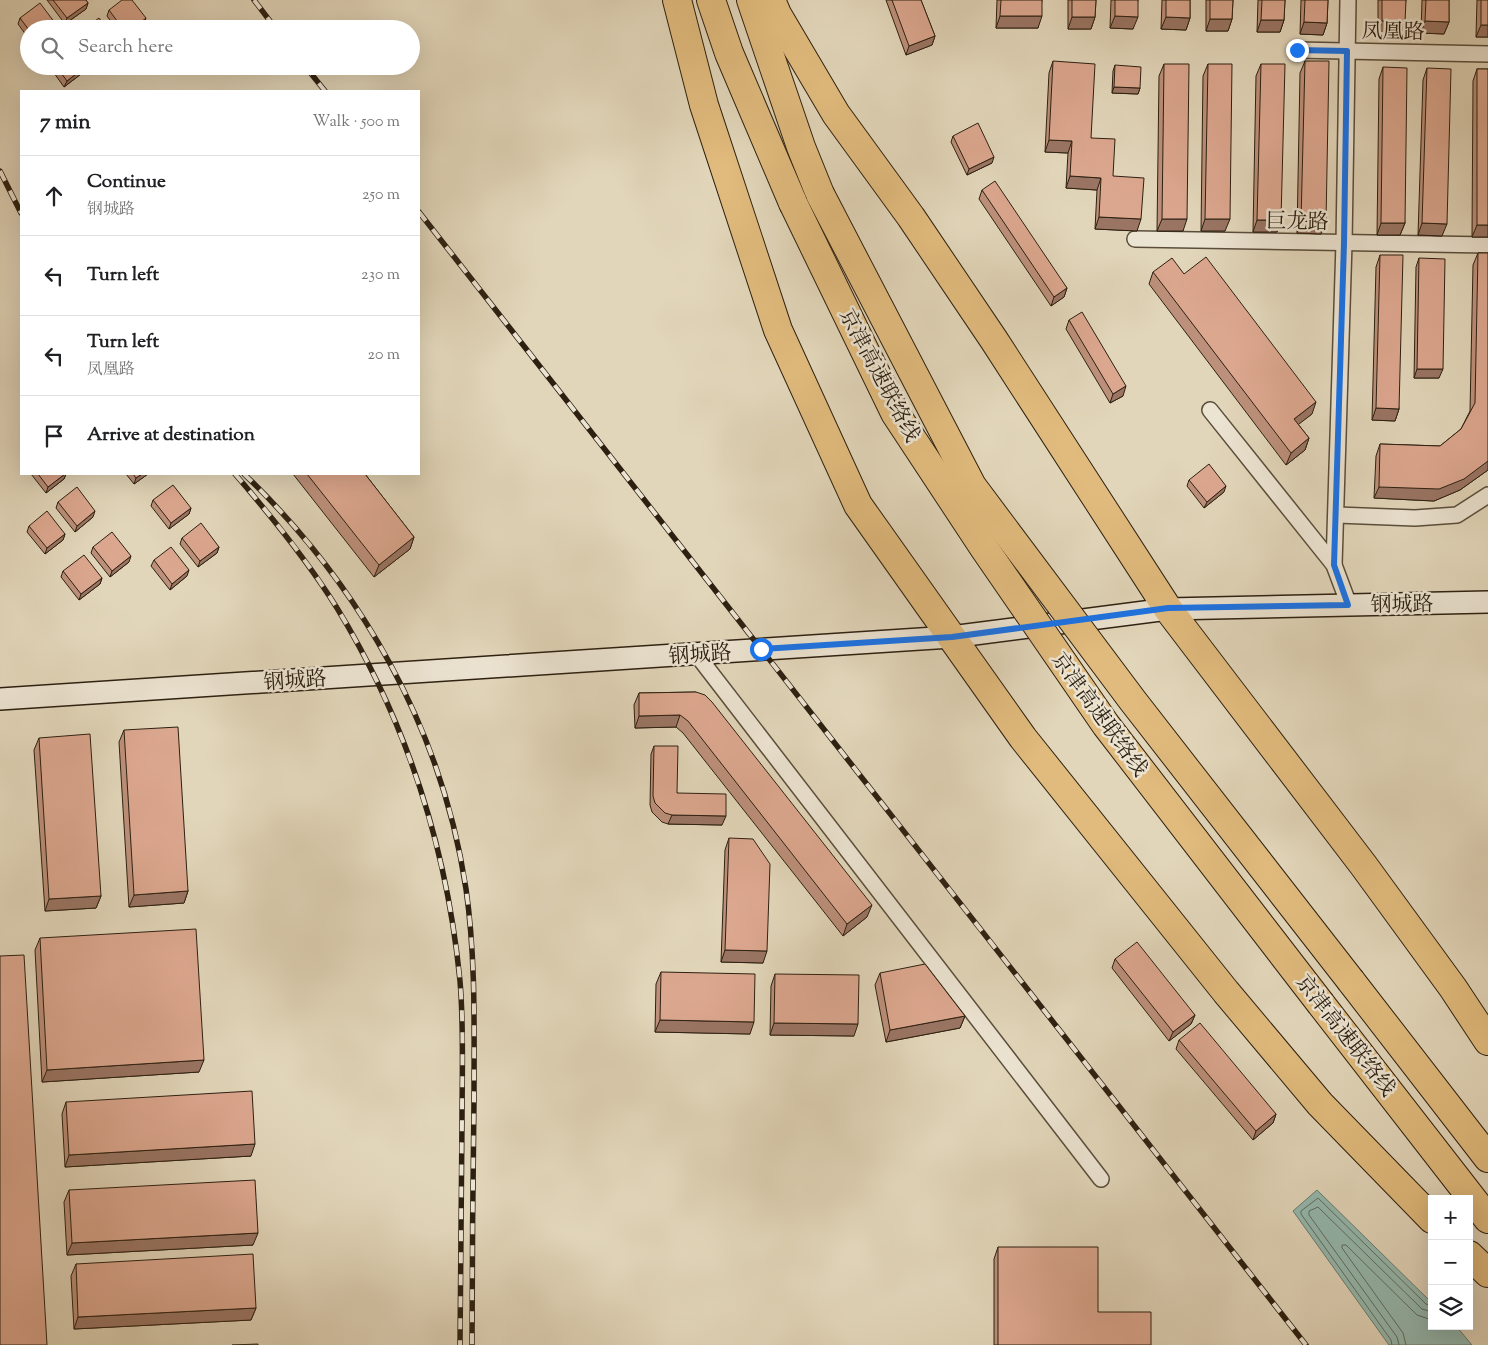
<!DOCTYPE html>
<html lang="en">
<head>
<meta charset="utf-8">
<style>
	body { margin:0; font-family:"Sorts Mill Goudy","Noto Serif SC",serif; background:#f6f6f6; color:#202124 }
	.controls { position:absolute; right:15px; bottom:15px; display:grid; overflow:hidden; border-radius:0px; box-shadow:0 5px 20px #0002 }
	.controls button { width:45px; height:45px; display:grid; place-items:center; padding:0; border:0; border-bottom:1px solid #e0e0e0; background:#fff; color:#202124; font:25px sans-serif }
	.stop { position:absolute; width:15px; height:15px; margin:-11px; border:4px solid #1a73e8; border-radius:50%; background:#fff }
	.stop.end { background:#1a73e8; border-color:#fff; box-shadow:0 1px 5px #0008 }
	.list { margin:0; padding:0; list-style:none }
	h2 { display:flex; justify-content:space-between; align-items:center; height:65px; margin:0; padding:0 20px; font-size:21px }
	h2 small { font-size:16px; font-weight:400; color:#757577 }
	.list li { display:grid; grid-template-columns:32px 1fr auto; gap:15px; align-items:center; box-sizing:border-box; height:80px; padding:0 20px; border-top:1px solid #e0e0e0 }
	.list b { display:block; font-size:19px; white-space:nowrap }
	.list p { margin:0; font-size:16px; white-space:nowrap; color:#757577 }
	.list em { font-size:16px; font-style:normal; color:#757577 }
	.icon { flex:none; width:28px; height:28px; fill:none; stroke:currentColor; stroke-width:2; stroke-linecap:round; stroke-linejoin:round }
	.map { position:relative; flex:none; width:1488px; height:1345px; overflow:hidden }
	.search { position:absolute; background:#fff; box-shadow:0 5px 20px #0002; left:20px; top:20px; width:400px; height:55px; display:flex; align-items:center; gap:12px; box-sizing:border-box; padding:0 18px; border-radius:28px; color:#757577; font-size:19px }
	.panel { position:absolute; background:#fff; box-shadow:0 5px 20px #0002; left:20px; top:90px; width:400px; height:385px; border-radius:0px }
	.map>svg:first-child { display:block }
	.water { fill:#95b9af; stroke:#6b7c70 }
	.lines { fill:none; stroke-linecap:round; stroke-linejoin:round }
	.shore { stroke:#616c60; stroke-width:1 }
	.street-casing { stroke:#5a4e3b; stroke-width:18 }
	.secondary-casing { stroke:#2d2011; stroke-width:24 }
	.highway-casing { stroke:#2d2011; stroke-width:30 }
	.street { stroke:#ece4d2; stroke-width:15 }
	.secondary { stroke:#ece4d2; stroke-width:21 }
	.highway { stroke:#e1bb7d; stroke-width:28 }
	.rail-casing { stroke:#2d2011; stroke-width:5.5 }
	.rail { stroke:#ece4d2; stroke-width:4; stroke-dasharray:11; stroke-linecap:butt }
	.highway-bridge-casing { stroke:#2d2011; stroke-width:30; stroke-linecap:butt }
	.highway-bridge { stroke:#e1bb7d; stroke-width:28 }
	.wall { fill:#bd907b; stroke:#2d2011 }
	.shaded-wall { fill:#9a7564; stroke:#2d2011 }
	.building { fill:#dca78f; stroke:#2d2011 }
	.route { stroke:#1a73e8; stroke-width:6 }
	.labels { text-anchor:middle; stroke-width:5; stroke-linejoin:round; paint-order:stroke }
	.street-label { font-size:21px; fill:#2d2011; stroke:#ece4d2 }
</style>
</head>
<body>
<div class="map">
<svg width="1488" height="1345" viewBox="0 0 1488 1345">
	<rect width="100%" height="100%" fill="#e2d6ba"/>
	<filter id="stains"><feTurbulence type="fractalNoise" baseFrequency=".004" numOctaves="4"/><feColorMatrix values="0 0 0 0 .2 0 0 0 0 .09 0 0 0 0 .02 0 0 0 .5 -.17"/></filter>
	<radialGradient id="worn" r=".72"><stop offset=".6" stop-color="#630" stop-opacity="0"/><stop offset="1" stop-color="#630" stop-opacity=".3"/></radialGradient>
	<path class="water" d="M1317 1190 1432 1303V1326H1456L1472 1345H1389L1293 1211Z"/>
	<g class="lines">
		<g class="shore">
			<path d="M1392 1345 1391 1340 1301 1214V1211L1318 1198 1426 1304 1432 1306"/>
			<path d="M1399 1345 1397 1337 1309 1215V1211L1318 1207 1422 1309 1432 1312"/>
			<path d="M1406 1345 1403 1333 1342 1248V1245H1346L1417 1315 1432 1320"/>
		</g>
		<g class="street-casing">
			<g id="street">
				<path d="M1297 50 1488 54"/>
				<path d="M1135 239 1488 245"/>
				<path d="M1210 410 1334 565 1349 605"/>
				<path d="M1337 515 1415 518 1457 515 1488 495"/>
				<path d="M1334 565 1344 243 1348 0"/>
				<path d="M697 655 1101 1179"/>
			</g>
		</g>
		<g class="secondary-casing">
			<path id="secondary" d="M0 699 951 637 1168 609 1488 602"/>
		</g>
		<g class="highway-casing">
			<g id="highway">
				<path d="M677 0 704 105 778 330 858 505 1023 738 1226 992 1320 1104 1432 1219"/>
				<path d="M711 0 729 53 793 203"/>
				<path d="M751 0 801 147 820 194"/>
				<path d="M771 0 777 14 836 114 911 217 994 340 1168 609 1364 866 1453 988 1488 1041"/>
				<path d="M1351 981 1488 1158"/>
				<path d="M1321 1004 1488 1219"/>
				<path d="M1469 1255 1488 1273"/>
			</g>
		</g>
		<use href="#street" class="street"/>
		<use href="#secondary" class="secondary"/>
		<use href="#highway" class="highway"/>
		<g class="rail-casing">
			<g id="rail">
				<path d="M254 0 276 29"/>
				<path d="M305 66 325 91"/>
				<path d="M0 171 21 213"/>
				<path d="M419 212 1306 1345"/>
				<path d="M235 474C272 517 307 560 337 608 406 721 447 848 460 981 464 1027 462 1074 462 1121 461 1196 461 1270 460 1345"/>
				<path d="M244 474C360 585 442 728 466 889 476 959 474 1030 474 1100 473 1182 472 1263 472 1345"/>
			</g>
		</g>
		<use href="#rail" class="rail"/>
		<g class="highway-bridge-casing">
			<g id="highway-bridge">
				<path d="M820 194 972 486 1133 701 1351 981"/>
				<path d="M793 203 895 413 984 548 1106 725 1321 1004"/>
			</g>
		</g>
		<use href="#highway-bridge" class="highway-bridge"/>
	</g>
	<g class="wall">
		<path d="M47 0H86L88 3 86 9 65 24Z"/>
		<path d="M886 0H921L935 36 932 45 906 55Z"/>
		<path d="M997 0H1042L1038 28H996Z"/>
		<path d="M1068 0H1096L1095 17 1091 29H1068Z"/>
		<path d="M1111 0H1138L1133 29 1110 28Z"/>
		<path d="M1162 0H1190V18L1186 30 1161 29Z"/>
		<path d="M1206 0H1233L1232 19 1228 31H1206Z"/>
		<path d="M1258 0H1285L1284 20 1280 32H1257Z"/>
		<path d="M1301 0H1328L1327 23 1323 35 1300 34Z"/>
		<path d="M1378 0H1406L1401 34 1378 33Z"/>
		<path d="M1422 0H1449V22L1444 34 1421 33Z"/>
		<path d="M1477 0H1488V37H1476Z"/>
		<path d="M109 10 144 24 138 29H116L107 16Z"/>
		<path d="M20 18 29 29V39L18 24Z"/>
		<path d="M1053 61 1091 138 1137 231 1095 229 1097 190 1066 188 1068 153 1045 152 1049 73Z"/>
		<path d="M1305 61 1326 222 1321 234 1297 233 1300 73Z"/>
		<path d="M1164 64 1183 231H1157L1159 76Z"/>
		<path d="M1208 64 1225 231H1201L1203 76Z"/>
		<path d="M1261 64 1281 220 1277 232H1253L1256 76Z"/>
		<path d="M1115 65 1140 88 1138 94 1112 93 1113 71Z"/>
		<path d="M49 66H87L85 71 64 87Z"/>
		<path d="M1383 67 1405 223 1400 235H1377L1379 79Z"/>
		<path d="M1427 68 1442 236 1418 235 1423 80Z"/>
		<path d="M1477 69H1488V237H1472L1473 81Z"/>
		<path d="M953 136 992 163 967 175 951 142Z"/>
		<path d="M982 190 1067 288 1064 297 1051 306 979 199Z"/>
		<path d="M1478 253H1488V470L1460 490 1434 501 1374 498 1376 456 1380 444 1440 446 1461 429 1470 411 1473 265Z"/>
		<path d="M1380 255 1399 409 1395 421 1372 420 1376 267Z"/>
		<path d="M1419 258 1439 378H1414L1416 267Z"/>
		<path d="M1153 272 1184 274 1312 414 1298 424 1309 438 1305 450 1286 465 1149 284Z"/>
		<path d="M1069 320 1123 396 1110 403 1066 329Z"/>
		<path d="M31 474H66L64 479 46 493Z"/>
		<path d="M126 474H148L134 484Z"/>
		<path d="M293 474H365L414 537 410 549 374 577Z"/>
		<path d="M1189 480 1224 492 1204 508 1187 486Z"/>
		<path d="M153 500 191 508 189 514 169 529 151 506Z"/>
		<path d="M58 502 93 517 75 532 56 508Z"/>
		<path d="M29 526 65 534 63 540 45 554 27 532Z"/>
		<path d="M182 538 219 547 217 553 198 567 180 544Z"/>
		<path d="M93 547 129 562 110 577 91 553Z"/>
		<path d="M154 560 187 576 170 590 151 566Z"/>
		<path d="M63 571 102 578 100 584 79 600 61 577Z"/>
		<path d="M696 692 867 917 843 936 683 733 676 727 635 728 634 705 639 693Z"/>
		<path d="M124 730 188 891 184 903 129 907 119 742Z"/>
		<path d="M39 738 101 896 96 908 45 911 34 750Z"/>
		<path d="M654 746 677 793 722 825 668 824 662 822 652 812 650 805 651 754Z"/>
		<path d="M729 838 763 963 721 962 725 850Z"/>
		<path d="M40 938 199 1072 42 1082 35 950Z"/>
		<path d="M1115 959 1195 1015 1191 1024 1169 1041 1112 968Z"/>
		<path d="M661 972 750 1034 655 1032 656 984Z"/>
		<path d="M880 973 965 1016 960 1028 886 1042 875 985Z"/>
		<path d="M775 974 854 1036 770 1035 771 986Z"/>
		<path d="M1179 1040 1276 1114 1273 1123 1253 1140 1176 1049Z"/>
		<path d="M66 1102 251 1156 65 1167 62 1114Z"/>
		<path d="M69 1190 253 1245 67 1255 64 1202Z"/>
		<path d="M998 1247 1098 1312 1151 1345H994V1259Z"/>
		<path d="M76 1264 256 1308 251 1320 74 1329 71 1276Z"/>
	</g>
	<g class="shaded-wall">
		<path d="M88 3 86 9 65 24 67 18Z"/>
		<path d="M1000 16H1042L1038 28H996Z"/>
		<path d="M1115 16 1138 17 1133 29 1110 28Z"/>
		<path d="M1072 17H1095L1091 29H1068Z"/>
		<path d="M1166 17 1190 18 1186 30 1161 29Z"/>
		<path d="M146 18 144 24 138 29H132Z"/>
		<path d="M1210 19H1232L1228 31H1206Z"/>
		<path d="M1261 20H1284L1280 32H1257Z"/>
		<path d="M1382 21 1405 22 1401 34 1378 33Z"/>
		<path d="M1425 21 1449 22 1444 34 1421 33Z"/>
		<path d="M1304 22 1327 23 1323 35 1300 34Z"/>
		<path d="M1481 25H1488V37H1476Z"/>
		<path d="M935 36 932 45 906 55 909 46Z"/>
		<path d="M86 66H87L85 71 64 87 67 81Z"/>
		<path d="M1114 87 1140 88 1138 94 1112 93Z"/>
		<path d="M1049 140 1072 141 1068 153 1045 152Z"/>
		<path d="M994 157 992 163 967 175 969 169Z"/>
		<path d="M1070 176 1101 178 1097 190 1066 188Z"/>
		<path d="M1099 217 1141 219 1137 231 1095 229Z"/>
		<path d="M1162 219H1187L1183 231H1157Z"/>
		<path d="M1205 219H1230L1225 231H1201Z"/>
		<path d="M1257 220H1281L1277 232H1253Z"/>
		<path d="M1301 221 1326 222 1321 234 1297 233Z"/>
		<path d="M1381 223H1405L1400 235H1377Z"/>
		<path d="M1422 223 1447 224 1442 236 1418 235Z"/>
		<path d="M1477 225H1488V237H1472Z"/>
		<path d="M1067 288 1064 297 1051 306 1054 297Z"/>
		<path d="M1417 369H1443L1439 378H1414Z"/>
		<path d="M1126 386 1123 396 1110 403 1113 394Z"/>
		<path d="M1316 402 1312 414 1290 431 1294 419Z"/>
		<path d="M1376 408 1399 409 1395 421 1372 420Z"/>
		<path d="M1309 438 1305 450 1286 465 1291 453Z"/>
		<path d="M1488 461V470L1460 490 1434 501 1374 498 1379 487Z"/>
		<path d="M65 474H66L64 479 46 493 48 487Z"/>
		<path d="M142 474H148L134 484 136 478Z"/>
		<path d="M1226 486 1224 492 1204 508 1207 502Z"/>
		<path d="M191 508 189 514 169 529 171 523Z"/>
		<path d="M95 511 93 517 75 532 77 526Z"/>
		<path d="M65 534 63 540 45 554 47 548Z"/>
		<path d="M414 537 410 549 374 577 379 565Z"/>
		<path d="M219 547 217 553 198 567 200 561Z"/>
		<path d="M131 556 129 562 110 577 112 571Z"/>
		<path d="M189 570 187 576 170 590 172 584Z"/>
		<path d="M102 578 100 584 79 600 81 594Z"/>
		<path d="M680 715 676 727 635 728 639 716Z"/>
		<path d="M672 815 726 816 722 825 668 824Z"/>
		<path d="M188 891 184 903 129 907 134 895Z"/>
		<path d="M101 896 96 908 45 911 49 899Z"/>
		<path d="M872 905 867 917 843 936 847 924Z"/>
		<path d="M725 950 767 951 763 963 721 962Z"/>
		<path d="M1195 1015 1191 1024 1169 1041 1173 1032Z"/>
		<path d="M965 1016 960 1028 886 1042 890 1030Z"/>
		<path d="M660 1020 754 1022 750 1034 655 1032Z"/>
		<path d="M774 1023 858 1024 854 1036 770 1035Z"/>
		<path d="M204 1060 199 1072 42 1082 47 1070Z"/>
		<path d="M1276 1114 1273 1123 1253 1140 1256 1131Z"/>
		<path d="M255 1144 251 1156 65 1167 69 1155Z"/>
		<path d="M258 1233 253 1245 67 1255 72 1243Z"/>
		<path d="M256 1308 251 1320 74 1329 78 1317Z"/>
	</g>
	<g class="building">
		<path d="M53 0H86L88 3 67 18Z"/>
		<path d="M122 0H132L146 18 132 29H123L109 10Z"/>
		<path d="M892 0H921L935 36 909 46Z"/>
		<path d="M1001 0H1042V16H1000Z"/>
		<path d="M1072 0H1096L1095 17H1072Z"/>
		<path d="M1115 0H1138V17L1115 16Z"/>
		<path d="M1166 0H1190V18L1166 17Z"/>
		<path d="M1210 0H1233L1232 19H1210Z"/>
		<path d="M1262 0H1285L1284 20H1261Z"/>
		<path d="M1305 0H1328L1327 23 1304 22Z"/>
		<path d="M1382 0H1406L1405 22 1382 21Z"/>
		<path d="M1426 0H1449V22L1425 21Z"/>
		<rect x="1481" y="0" width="7" height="25"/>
		<path d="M40 3 58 27 55 29H29V30L20 18Z"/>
		<path d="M99 18 107 29H84Z"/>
		<path d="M1053 61 1095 64 1091 138 1115 139 1113 176 1144 178 1141 219 1099 217 1101 178 1070 176 1072 141 1049 140Z"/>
		<path d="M1305 61H1329L1326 222 1301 221Z"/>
		<path d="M1164 64H1189L1187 219H1162Z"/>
		<path d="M1208 64H1232L1230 219H1205Z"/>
		<path d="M1261 64H1285L1281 220H1257Z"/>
		<path d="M1115 65 1141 67 1140 88 1114 87Z"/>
		<path d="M56 66H86L67 81Z"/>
		<path d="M1383 67 1407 68 1405 223H1381Z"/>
		<path d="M1427 68 1451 69 1447 224 1422 223Z"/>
		<rect x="1477" y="69" width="11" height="156"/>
		<path d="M978 123 994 157 969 169 953 136Z"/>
		<path d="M995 181 1067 288 1054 297 982 190Z"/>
		<path d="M1478 253H1488V461L1464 479 1439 489 1379 487 1380 444 1440 446 1461 429 1475 403Z"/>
		<path d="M1380 255H1403L1399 409 1376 408Z"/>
		<path d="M1206 257 1316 402 1294 419 1309 438 1291 453 1153 272 1172 258 1184 274Z"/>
		<path d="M1419 258 1445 259 1443 369H1417Z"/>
		<path d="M1082 312 1126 386 1113 394 1069 320Z"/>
		<path d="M1209 464 1226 486 1207 502 1189 480Z"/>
		<path d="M38 474H65L48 487Z"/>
		<path d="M133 474H142L136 478Z"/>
		<path d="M307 474H365L414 537 379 565Z"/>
		<path d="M173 485 191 508 171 523 153 500Z"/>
		<path d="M77 487 95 511 77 526 58 502Z"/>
		<path d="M47 511 65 534 47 548 29 526Z"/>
		<path d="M201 523 219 547 200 561 182 538Z"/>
		<path d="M112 532 131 556 112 571 93 547Z"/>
		<path d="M171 547 189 570 172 584 154 560Z"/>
		<path d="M84 555 102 578 81 594 63 571Z"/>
		<path d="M696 692 705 695 712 702 872 905 847 924 688 721 680 715 639 716V693Z"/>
		<path d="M178 727 188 891 134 895 124 730Z"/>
		<path d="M90 734 101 896 49 899 39 738Z"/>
		<path d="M654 746H678L677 793 726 794V816L672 815 665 813 655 803 653 796Z"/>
		<path d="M729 838 753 839 770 864 767 951 725 950Z"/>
		<path d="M196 929 204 1060 47 1070 40 938Z"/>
		<path d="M1137 942 1195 1015 1173 1032 1115 959Z"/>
		<path d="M24 955 47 1345H0V956Z"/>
		<path d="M925 964 965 1016 890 1030 880 973Z"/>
		<path d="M661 972 755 974 754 1022 660 1020Z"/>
		<path d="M775 974 859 975 858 1024 774 1023Z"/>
		<path d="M1200 1023 1276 1114 1256 1131 1179 1040Z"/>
		<path d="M252 1091 255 1144 69 1155 66 1102Z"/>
		<path d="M255 1180 258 1233 72 1243 69 1190Z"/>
		<path d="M998 1247H1098V1312H1151V1345H998Z"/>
		<path d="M253 1254 256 1308 78 1317 76 1264Z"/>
		<path d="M258 1344V1345H232Z"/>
	</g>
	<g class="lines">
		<path class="route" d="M761 649 952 637 1168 608 1348 605 1334 565 1344 243 1347 51 1297 50"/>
	</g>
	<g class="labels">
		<g class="street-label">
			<text transform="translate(1393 31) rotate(1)" y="7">凤凰路</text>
			<text transform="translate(1297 221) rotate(1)" y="7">巨龙路</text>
			<text transform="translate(880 375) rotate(62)" y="7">京津高速联络线</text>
			<text transform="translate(1402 604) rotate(-1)" y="7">钢城路</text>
			<text transform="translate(700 654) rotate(-4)" y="7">钢城路</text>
			<text transform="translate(295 680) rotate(-4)" y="7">钢城路</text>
			<text transform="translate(1100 714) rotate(54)" y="7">京津高速联络线</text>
			<text transform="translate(1346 1035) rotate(52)" y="7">京津高速联络线</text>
		</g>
	</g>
	<rect width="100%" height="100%" filter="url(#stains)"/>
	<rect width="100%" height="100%" fill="url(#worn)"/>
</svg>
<div class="controls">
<button>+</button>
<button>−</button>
<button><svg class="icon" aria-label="layers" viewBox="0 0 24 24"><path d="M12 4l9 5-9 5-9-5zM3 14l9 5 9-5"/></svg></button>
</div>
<div class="stop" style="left:761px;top:649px"></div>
<div class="stop end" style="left:1297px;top:50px"></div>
<div class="search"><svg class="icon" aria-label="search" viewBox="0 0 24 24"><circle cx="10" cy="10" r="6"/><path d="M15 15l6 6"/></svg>Search here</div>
<section class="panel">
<h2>7 min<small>Walk · 500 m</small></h2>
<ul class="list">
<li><svg class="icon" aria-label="ahead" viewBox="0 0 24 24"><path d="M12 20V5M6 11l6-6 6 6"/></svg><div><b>Continue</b><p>钢城路</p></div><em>250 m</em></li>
<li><svg class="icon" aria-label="left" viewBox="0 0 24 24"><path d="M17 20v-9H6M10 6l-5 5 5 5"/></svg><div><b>Turn left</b></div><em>230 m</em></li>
<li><svg class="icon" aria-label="left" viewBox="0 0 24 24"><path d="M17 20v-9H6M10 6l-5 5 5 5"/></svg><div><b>Turn left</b><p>凤凰路</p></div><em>20 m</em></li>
<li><svg class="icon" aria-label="arrive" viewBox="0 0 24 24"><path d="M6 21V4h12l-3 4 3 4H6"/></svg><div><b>Arrive at destination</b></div></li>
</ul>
</section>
</div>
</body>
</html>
